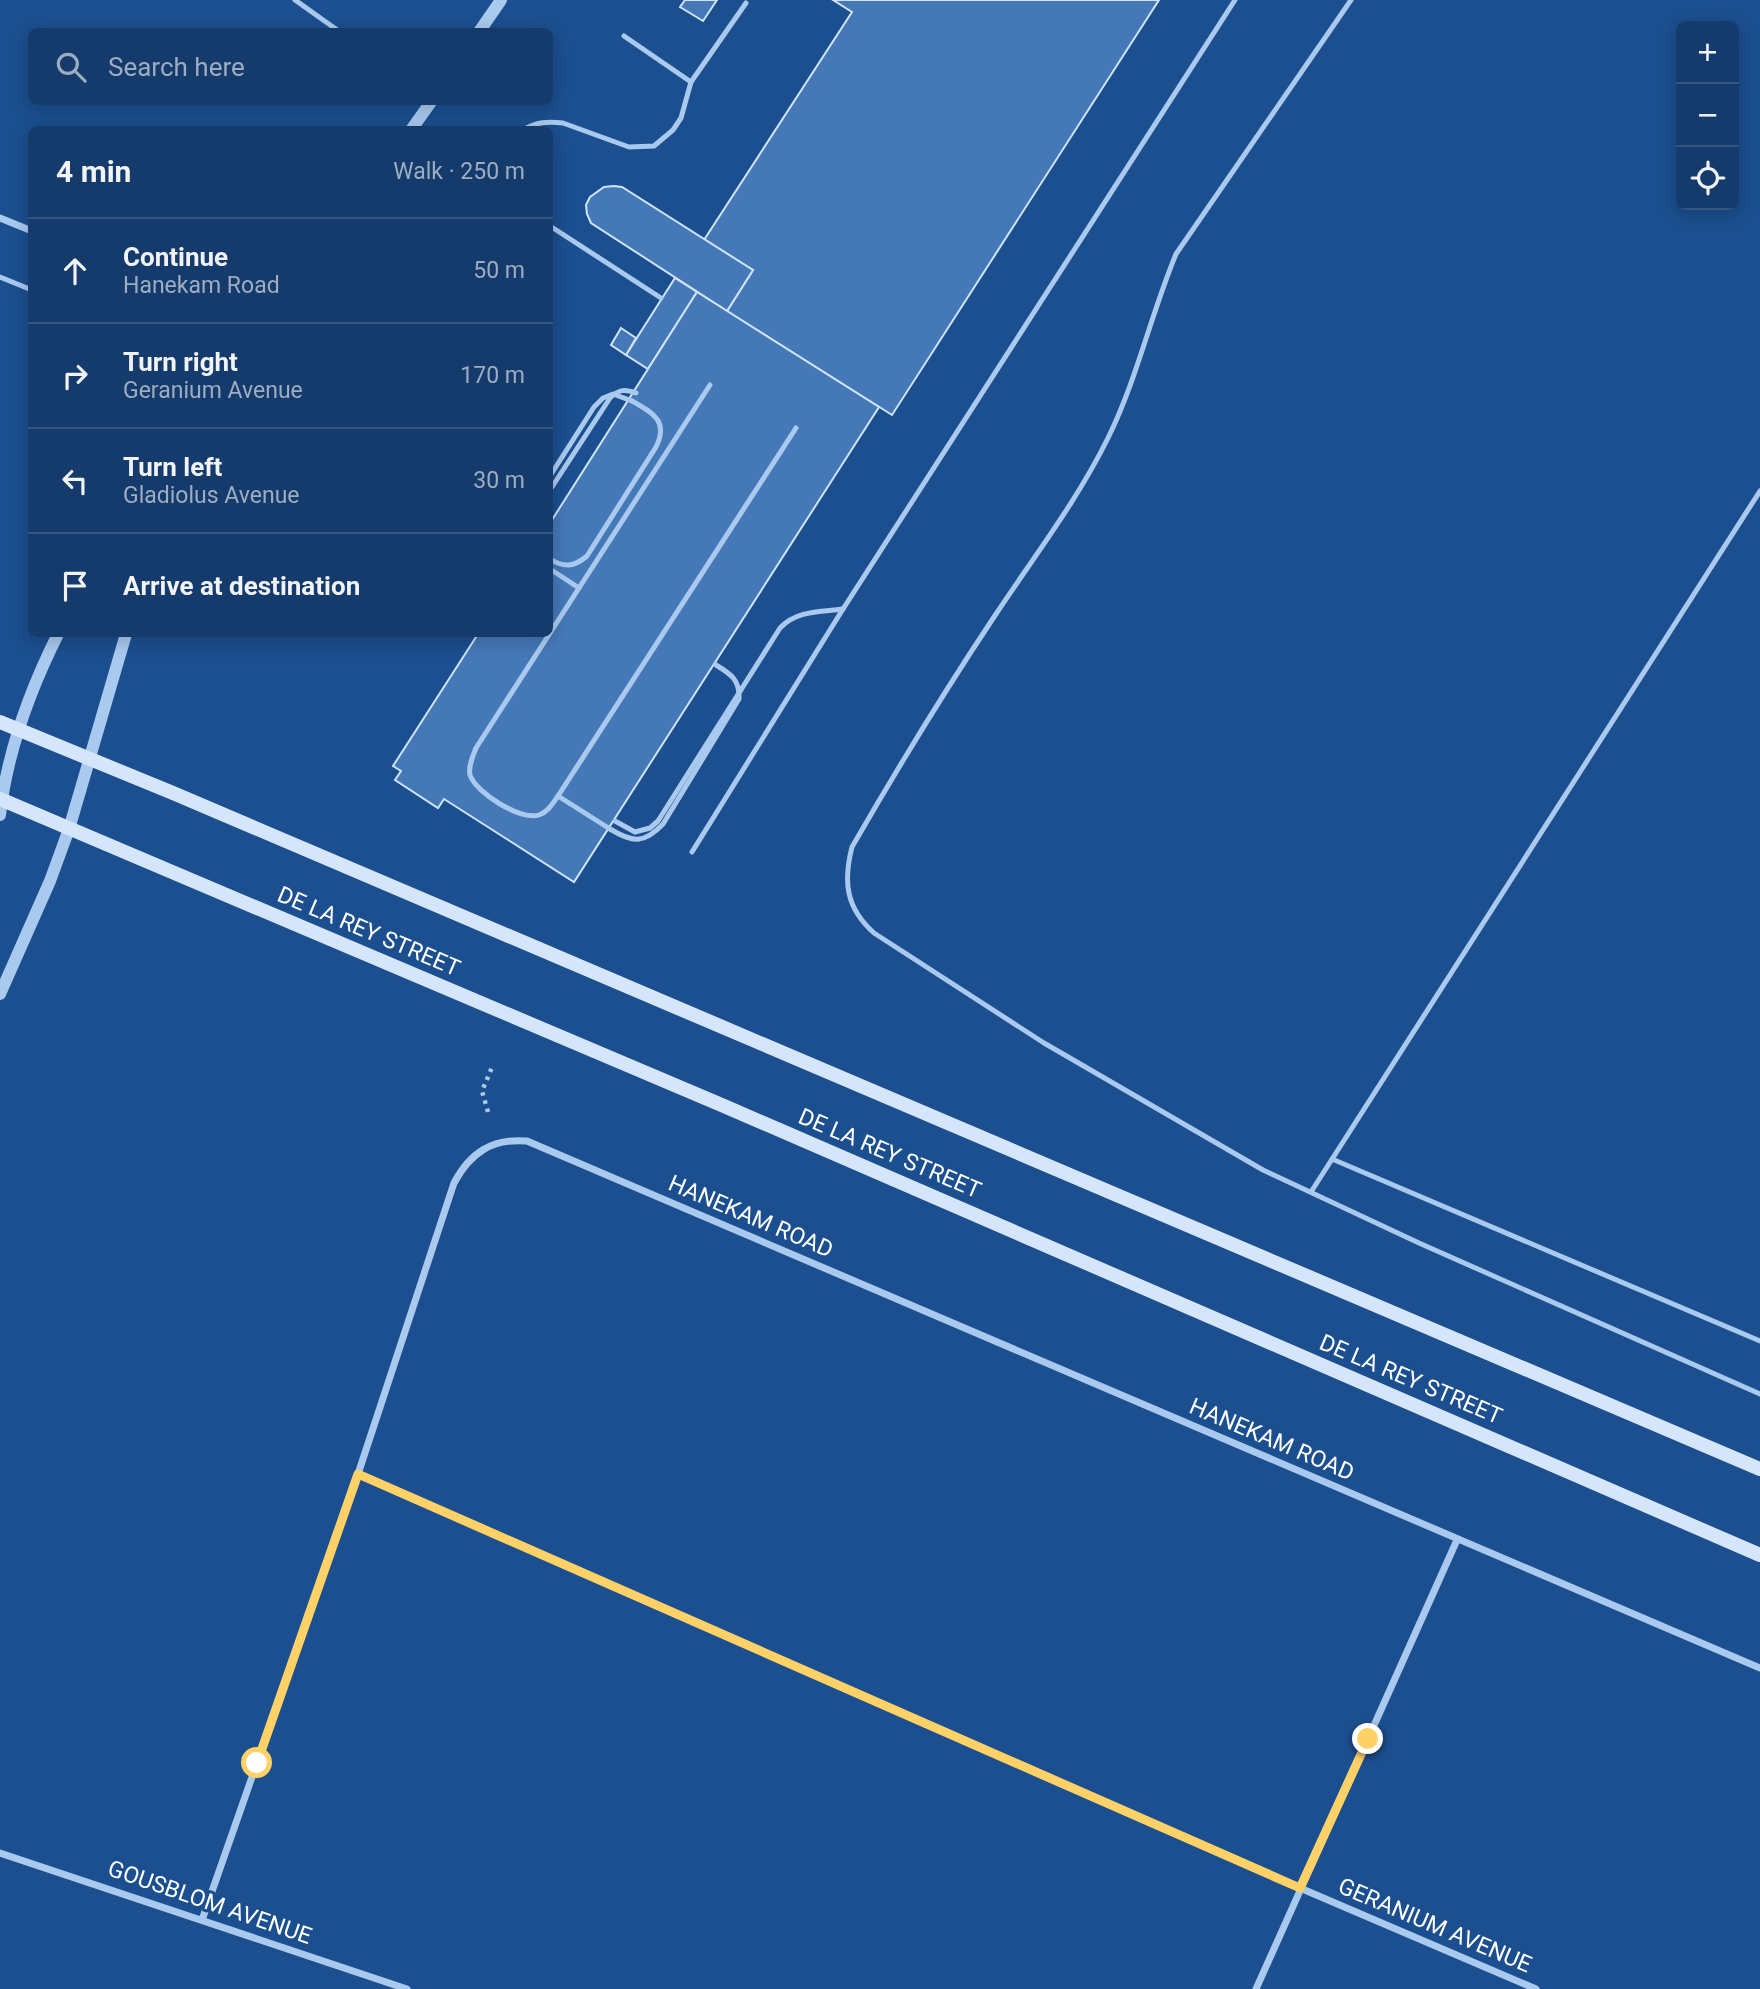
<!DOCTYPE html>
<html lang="en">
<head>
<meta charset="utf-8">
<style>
	body { margin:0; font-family:Roboto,sans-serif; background:#1d4271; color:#f1f3f6 }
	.controls { position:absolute; right:21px; top:21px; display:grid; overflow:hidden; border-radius:10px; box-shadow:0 4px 18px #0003 }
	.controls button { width:63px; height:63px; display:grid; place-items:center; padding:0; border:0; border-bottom:2px solid #33557e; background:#143b6b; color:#f1f3f6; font:35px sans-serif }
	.stop { position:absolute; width:21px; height:21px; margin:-16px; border:5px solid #ffd166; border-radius:50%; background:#fff }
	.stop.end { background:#ffd166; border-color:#fff; box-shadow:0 2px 7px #0008 }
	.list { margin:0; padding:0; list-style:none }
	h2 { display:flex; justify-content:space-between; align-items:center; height:91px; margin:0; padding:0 28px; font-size:30px }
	h2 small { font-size:23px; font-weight:400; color:#9dadc1 }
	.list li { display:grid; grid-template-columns:46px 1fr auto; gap:21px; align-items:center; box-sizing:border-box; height:105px; padding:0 28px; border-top:2px solid #33557e }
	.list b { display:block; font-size:26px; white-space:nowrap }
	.list p { margin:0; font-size:23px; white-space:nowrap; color:#9dadc1 }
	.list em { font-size:23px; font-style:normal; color:#9dadc1 }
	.icon { flex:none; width:38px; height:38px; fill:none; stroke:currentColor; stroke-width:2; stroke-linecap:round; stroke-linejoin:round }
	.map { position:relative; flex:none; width:1760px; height:1989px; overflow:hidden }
	.search { position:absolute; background:#143b6b; box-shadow:0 4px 18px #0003; left:28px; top:28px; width:525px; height:77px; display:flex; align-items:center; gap:18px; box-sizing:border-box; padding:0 24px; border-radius:10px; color:#9dadc1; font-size:26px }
	.panel { position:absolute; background:#143b6b; box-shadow:0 4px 18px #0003; left:28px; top:126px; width:525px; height:511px; border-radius:10px }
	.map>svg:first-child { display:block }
	.building { fill:#4478b7; stroke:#cfe3fa; stroke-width:2 }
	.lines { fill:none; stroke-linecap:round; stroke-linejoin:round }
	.path { stroke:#a9c9ee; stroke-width:4.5; stroke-dasharray:3.5 5; stroke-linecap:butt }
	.service { stroke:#a9c9ee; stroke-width:5 }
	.minor { stroke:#a9c9ee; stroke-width:7 }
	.tertiary { stroke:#a9c9ee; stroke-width:12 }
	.secondary { stroke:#d6e6fa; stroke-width:14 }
	.service-bridge { stroke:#a9c9ee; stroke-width:5 }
	.route { stroke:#ffd166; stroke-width:9 }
	.labels { text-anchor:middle; stroke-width:6; stroke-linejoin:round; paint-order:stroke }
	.street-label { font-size:23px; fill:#fff; stroke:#1b4f8f }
</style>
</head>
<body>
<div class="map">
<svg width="1760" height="1989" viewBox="0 0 1760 1989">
	<rect width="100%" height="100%" fill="#1b4f8f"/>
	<g class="building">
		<path d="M685 0H717L703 21 680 7Z"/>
		<path d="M833 0H1159L892 415 727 311 753 270 704 240 852 12Z"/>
		<path d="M614 186 622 187 753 270 727 311 591 223 587 214 586 205 590 197 604 187Z"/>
		<path d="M675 278 697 292 648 369 626 355Z"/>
		<path d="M697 292 879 407 574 882 444 799 438 808 395 780 401 771 393 766 478 634H550V523Z"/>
		<path d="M621 328 636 338 626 355 611 345Z"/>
	</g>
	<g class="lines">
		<path class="path" d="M488 1112 482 1091 493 1065"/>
		<g class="service">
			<path d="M295 0 340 32"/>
			<path d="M1351 0 1176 254C1151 314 1137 379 1108 438 1077 501 1033 558 994 617 944 692 897 769 852 847 843 882 846 908 874 933L1044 1043 1263 1170 1419 1243 1760 1394"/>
			<path d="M624 36 691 82"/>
			<path d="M523 130C536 122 548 121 563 123L629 147 654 146 673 130 681 118 691 82 746 3"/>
			<path d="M550 226 661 298"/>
			<path d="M0 277 32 290"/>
			<path d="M550 490 610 398C619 389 625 389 636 393"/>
			<path d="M550 559C564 568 574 567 587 556L656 447C669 421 653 413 632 401"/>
			<path d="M550 569 579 588 476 748C473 756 468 766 470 775 476 793 521 821 539 815 548 812 553 803 558 796L610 829"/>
			<path d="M579 588 710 385"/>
			<path d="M558 796 796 428"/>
			<path d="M615 821 635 832 650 828 658 821 780 628C797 610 821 612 843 609"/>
			<path d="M692 852 843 609 1235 0"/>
			<path d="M1332 1159 1760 1341"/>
			<path d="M1311 1192 1760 491"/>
		</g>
		<g class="minor">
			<path d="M0 218 32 231"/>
			<path d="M358 1474 1300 1888 1536 1989"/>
			<path d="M0 1853 407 1989"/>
			<path d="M202 1920 358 1474 454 1183C470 1153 492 1138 527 1141L1760 1668"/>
			<path d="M1256 1989 1457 1540"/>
		</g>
		<g class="tertiary">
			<path d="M479 32 501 0"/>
			<path d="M411 130 431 102"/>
			<path d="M0 815C7 753 30 690 58 634"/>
			<path d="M0 994 50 881 69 829 126 634"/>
		</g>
		<g class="secondary">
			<path d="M0 722 173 793 1760 1469"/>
			<path d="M0 799 724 1106 1760 1555"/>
		</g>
		<g class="service-bridge">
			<path d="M550 476 594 407 603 398 613 394 632 401"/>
			<path d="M610 829C633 843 644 844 663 824L739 699C740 680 731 674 716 665"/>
		</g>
	</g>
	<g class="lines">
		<path class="route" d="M257 1763 358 1474 1300 1888 1368 1739"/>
	</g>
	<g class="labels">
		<g class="street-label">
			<text transform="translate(369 931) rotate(23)" y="8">DE LA REY STREET</text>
			<text transform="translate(890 1153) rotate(23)" y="8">DE LA REY STREET</text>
			<text transform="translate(751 1216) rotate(23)" y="8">HANEKAM ROAD</text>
			<text transform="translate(1411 1379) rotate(23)" y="8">DE LA REY STREET</text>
			<text transform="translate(1272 1439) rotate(23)" y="8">HANEKAM ROAD</text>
			<text transform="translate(210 1902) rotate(19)" y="8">GOUSBLOM AVENUE</text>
			<text transform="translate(1435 1925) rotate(23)" y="8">GERANIUM AVENUE</text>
		</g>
	</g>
</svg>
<div class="controls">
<button>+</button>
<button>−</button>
<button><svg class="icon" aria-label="locate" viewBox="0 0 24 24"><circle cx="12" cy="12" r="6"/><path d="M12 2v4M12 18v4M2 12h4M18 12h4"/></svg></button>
</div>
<div class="stop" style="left:257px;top:1763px"></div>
<div class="stop end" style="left:1368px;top:1739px"></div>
<div class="search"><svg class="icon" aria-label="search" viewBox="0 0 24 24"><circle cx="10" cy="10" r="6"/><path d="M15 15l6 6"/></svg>Search here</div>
<section class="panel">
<h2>4 min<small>Walk · 250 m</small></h2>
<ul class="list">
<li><svg class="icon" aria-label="ahead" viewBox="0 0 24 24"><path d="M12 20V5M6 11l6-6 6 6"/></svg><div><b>Continue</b><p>Hanekam Road</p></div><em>50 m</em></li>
<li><svg class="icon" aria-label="right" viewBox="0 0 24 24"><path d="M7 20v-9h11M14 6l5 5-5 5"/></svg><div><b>Turn right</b><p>Geranium Avenue</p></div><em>170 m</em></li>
<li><svg class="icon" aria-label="left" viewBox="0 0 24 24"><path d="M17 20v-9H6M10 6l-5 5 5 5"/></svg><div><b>Turn left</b><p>Gladiolus Avenue</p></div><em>30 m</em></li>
<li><svg class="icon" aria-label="arrive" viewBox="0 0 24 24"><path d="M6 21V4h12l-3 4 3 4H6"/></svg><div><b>Arrive at destination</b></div></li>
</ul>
</section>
</div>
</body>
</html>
